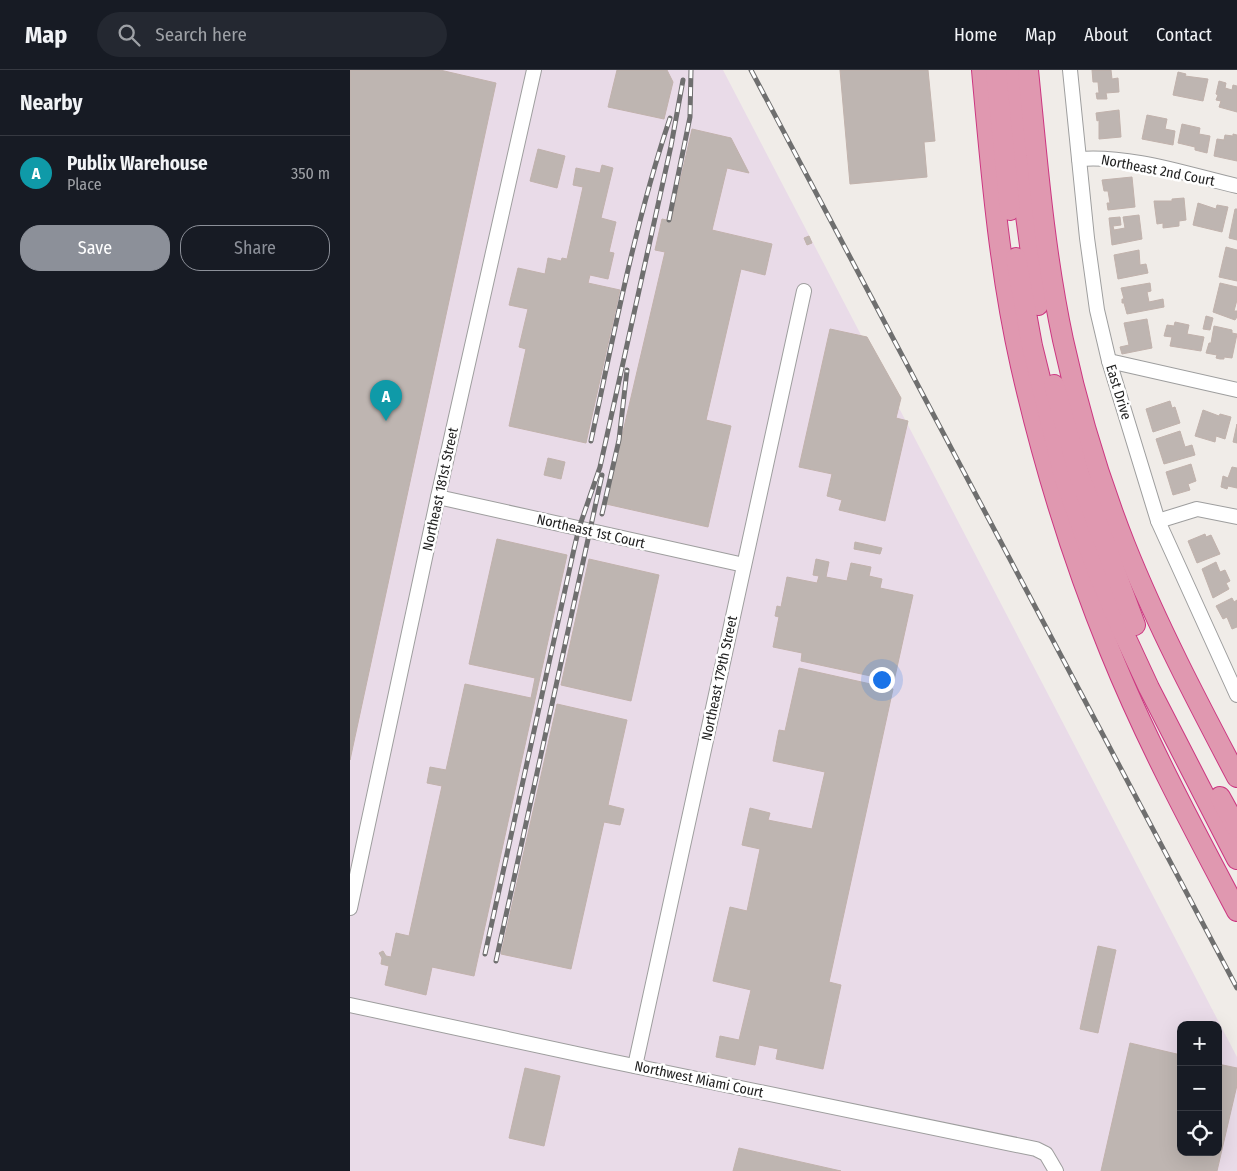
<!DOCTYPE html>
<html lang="en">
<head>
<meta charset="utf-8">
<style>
	body { margin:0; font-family:"Fira Sans Condensed",sans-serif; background:#242831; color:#f1f3f6 }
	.controls { position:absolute; right:15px; bottom:15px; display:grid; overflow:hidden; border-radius:10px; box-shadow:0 5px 20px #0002 }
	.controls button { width:45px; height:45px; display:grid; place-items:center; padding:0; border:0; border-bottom:1px solid #363941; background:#171b24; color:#f1f3f6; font:25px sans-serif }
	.you { position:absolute; left:531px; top:609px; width:18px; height:18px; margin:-12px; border:4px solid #fff; border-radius:50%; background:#1a73e8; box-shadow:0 0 0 8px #1a73e833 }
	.badge { display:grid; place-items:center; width:32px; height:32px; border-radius:50%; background:#8c9099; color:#fff; font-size:16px; font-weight:700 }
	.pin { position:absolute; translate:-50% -41px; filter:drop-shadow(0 1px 2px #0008) }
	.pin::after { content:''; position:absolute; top:26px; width:18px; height:15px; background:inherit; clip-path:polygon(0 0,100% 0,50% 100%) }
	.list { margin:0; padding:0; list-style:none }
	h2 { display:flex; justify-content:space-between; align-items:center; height:65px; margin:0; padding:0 20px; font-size:21px }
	h2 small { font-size:16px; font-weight:400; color:#9ea1a6 }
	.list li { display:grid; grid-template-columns:32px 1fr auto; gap:15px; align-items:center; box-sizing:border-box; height:75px; padding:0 20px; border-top:1px solid #363941 }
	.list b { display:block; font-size:19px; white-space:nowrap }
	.list p { margin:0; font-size:16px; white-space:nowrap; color:#9ea1a6 }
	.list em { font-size:16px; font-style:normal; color:#9ea1a6 }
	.actions { display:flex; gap:10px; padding:15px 20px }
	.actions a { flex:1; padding:11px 0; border:1px solid #8c9099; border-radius:20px; text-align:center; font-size:18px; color:#8c9099 }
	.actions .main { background:#8c9099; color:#fff }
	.icon { flex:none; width:28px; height:28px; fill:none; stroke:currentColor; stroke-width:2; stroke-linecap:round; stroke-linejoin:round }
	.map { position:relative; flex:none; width:887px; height:1101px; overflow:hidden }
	header { display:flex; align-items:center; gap:30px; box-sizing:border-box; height:70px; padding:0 25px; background:#171b24; border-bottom:1px solid #363941 }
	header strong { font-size:24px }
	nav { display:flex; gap:28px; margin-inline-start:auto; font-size:18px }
	.search { width:350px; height:45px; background:#242831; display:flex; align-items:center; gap:12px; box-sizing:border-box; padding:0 18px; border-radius:28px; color:#9ea1a6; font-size:19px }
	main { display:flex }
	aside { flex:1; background:#171b24 }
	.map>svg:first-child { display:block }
	.industrial { fill:#e9dbe8; fill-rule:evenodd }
	.building { fill:#beb5b1; stroke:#c1b2ac }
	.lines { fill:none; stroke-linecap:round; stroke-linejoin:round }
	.minor-casing { stroke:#9e9e9e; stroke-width:16 }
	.highway-casing { stroke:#cc3781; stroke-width:22 }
	.minor { stroke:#fff; stroke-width:14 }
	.highway { stroke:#e098b0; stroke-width:20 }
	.rail-casing { stroke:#6f6f6f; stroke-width:5 }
	.rail { stroke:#fff; stroke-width:3; stroke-dasharray:9; stroke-linecap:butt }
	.labels { text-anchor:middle; stroke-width:5; stroke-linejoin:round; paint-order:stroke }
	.street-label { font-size:14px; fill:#212121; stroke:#fff }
</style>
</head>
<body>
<header>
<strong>Map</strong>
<div class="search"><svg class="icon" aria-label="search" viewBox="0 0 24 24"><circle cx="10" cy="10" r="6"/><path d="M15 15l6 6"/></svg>Search here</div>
<nav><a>Home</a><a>Map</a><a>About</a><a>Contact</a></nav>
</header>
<main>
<aside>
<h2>Nearby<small></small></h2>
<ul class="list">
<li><span class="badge" style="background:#0f9aa8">A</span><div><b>Publix Warehouse</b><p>Place</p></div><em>350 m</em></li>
</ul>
<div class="actions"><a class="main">Save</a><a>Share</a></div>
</aside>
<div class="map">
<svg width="887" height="1101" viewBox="0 0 887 1101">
	<rect width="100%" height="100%" fill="#f0ece8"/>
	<path class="industrial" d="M0 0H373L887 987V1101H0ZM831 955H868V1082H831Z"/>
	<g class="building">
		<path d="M0 0H90L146 13 0 690Z"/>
		<path d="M267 0H317L323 12 314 49 258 37Z"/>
		<path d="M490 0H578L585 71 574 72 577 107 500 114Z"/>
		<path d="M742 0H761L762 9 768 8 769 22 756 23 757 29H747L746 23H749L748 12H743Z"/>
		<path d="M828 2 836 4 835 6 858 9 853 31 823 25Z"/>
		<path d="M869 11 876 13 875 18 882 20 883 15 887 16V42L869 37 871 31 866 30 868 25 866 24Z"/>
		<path d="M769 40 771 67 749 69V50L747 51 746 43Z"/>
		<path d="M797 45 817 49 815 59 825 61 823 75 792 69Z"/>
		<path d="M832 54 850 58 849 64 860 66 857 83 845 80V77L828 73Z"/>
		<path d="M342 59 381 68 399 103 377 98 362 160 422 174 415 205 391 199 356 350 381 356 358 457 256 434 315 182 305 180 312 149 321 151Z"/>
		<path d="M883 64 887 65V91L864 86 867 69 874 70 875 65 883 66Z"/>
		<path d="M188 79 215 86 207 118 180 111Z"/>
		<path d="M252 95 263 98 251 148 266 152 259 182 264 183 258 209 240 205 238 213 270 220 236 373 159 356 176 279 169 277 178 239 159 235 168 198 195 204 198 188 211 191 212 188 217 189 233 117 223 115 226 98 250 103Z"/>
		<path d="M782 107 785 137 758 140 757 133H760L758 121H754L752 110Z"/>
		<path d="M834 128 836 150 829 151V156L813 158V153L807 154 804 131H822V129Z"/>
		<path d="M848 133 866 139 867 135 878 137 872 162 843 155Z"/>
		<path d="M885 139H887V170L879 168Z"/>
		<path d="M789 145 792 169 762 175 759 148 770 147 771 155 763 156 764 160 775 158 773 147Z"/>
		<path d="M459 166 462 173 457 175 454 168Z"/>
		<path d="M876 177 887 180V211L869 207Z"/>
		<path d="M789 180 790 195 796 194 798 203 768 209 764 185Z"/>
		<path d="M800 213 801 221 797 222 799 232 813 229 814 237 777 244 774 233H772V229H774L771 218Z"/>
		<path d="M870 213 887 217V230L884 241H887V247L885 250 863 242Z"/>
		<path d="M856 246 863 248 860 260 853 259Z"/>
		<path d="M797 249 802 278 772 284 770 277 779 275 774 253Z"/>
		<path d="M825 252 839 255 837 264 854 267 851 281 820 276 822 267 814 266 817 255 824 256Z"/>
		<path d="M864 256 882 260V263L887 264 882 288 874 287V289H870L866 288 867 285 856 283 859 273H861Z"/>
		<path d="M480 259 517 267 551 328 546 348 558 351 535 451 489 440 492 430 477 426 482 404 449 397Z"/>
		<path d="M820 331 822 338 825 337 830 353 803 362 796 339Z"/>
		<path d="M853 340 869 346 870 344 881 347 875 369 866 366 865 372 845 366Z"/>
		<path d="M887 354V373L883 372Z"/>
		<path d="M830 361 835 377 842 375 845 385 814 394 806 369Z"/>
		<path d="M198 388 215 392 211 409 194 405Z"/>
		<path d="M841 394 846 411 838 414 840 420 823 425 816 402Z"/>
		<path d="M882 397 887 398V418L878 416 877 419 871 417 873 406 878 408Z"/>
		<path d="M855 464 856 467 861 465 870 484 847 493 838 471Z"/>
		<path d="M147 469 217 485 124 906 82 897 76 925 35 915 39 896 31 894 32 888 29 883 33 881 36 886 41 887 46 863 59 866 92 716 77 713 80 697 96 700 115 614 181 628 185 608 119 594Z"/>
		<path d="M505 472 532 478 530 484 504 479Z"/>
		<path d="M239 489 309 505 281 631 211 615Z"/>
		<path d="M466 489 479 492 476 507 497 511 501 493 521 497 519 506 532 509 530 518 563 525 544 611 451 591 452 583 423 577 429 547 425 546 427 536 431 537 437 507 467 513 469 506 463 505Z"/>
		<path d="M866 492 870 502 875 500 880 511 876 513 879 519 863 528 852 499Z"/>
		<path d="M882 528 884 532 887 530V557L882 559 877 547 873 549 866 536Z"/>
		<path d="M449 598 543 619 479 912 491 915 473 999 426 989 428 979 409 975 405 995 366 987 370 966 389 970 401 920 363 911 380 837 397 841 410 779 392 775 400 738 420 743 418 750 462 759 475 702 423 691 429 660 435 661Z"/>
		<path d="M207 634 277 650 258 735 274 739 270 755 254 752 221 899 151 884Z"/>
		<path d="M748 876 766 880 748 963 730 959Z"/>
		<path d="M780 973 831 985V1082H868V994L887 998V1015L867 1101H751Z"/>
		<path d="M175 998 210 1006 194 1076 159 1068Z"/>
		<path d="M389 1078 491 1101H383Z"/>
	</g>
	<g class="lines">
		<g class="minor-casing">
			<g id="minor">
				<path d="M720 0 737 168 747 240 759 291 808 451 887 625"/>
				<path d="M729 89C780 85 836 104 887 116"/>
				<path d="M759 291 887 320"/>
				<path d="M88 427 394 495"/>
				<path d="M808 451 847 439 887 447"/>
				<path d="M0 838 88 427 184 0"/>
				<path d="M0 935 255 990 686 1079 696 1084 706 1101"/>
				<path d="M285 996 454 221"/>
			</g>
		</g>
		<g class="highway-casing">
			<g id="highway">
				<path d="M632 0C641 99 649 199 671 296 693 393 722 488 760 581 796 670 842 756 887 841"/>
				<path d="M660 0 668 86 688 235"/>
				<path d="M678 0C687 90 694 181 713 270 728 339 749 409 775 475 807 555 847 631 887 707"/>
				<path d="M646 2 660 140"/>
				<path d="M666 188 682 276 715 410 749 505 774 564 799 618 887 789"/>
				<path d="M704 315 729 404 785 555"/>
				<path d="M870 727 887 758"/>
			</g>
		</g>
		<use href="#minor" class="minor"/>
		<use href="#highway" class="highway"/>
		<g class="rail-casing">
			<g id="rail">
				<path d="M401 0 887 918"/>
				<path d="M319 150 340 47 341 0"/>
				<path d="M241 371C264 263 285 153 320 48"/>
				<path d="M252 444 269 370 277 300"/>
				<path d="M135 884 224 479 229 458 250 397 321 76 333 10"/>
				<path d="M146 891 252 405"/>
			</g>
		</g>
		<use href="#rail" class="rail"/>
	</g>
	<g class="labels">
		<g class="street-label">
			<text transform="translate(808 100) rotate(11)" y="5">Northeast 2nd Court</text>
			<text transform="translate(769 322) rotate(73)" y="5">East Drive</text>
			<text transform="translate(90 419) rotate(-78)" y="5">Northeast 181st Street</text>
			<text transform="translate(241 461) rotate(13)" y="5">Northeast 1st Court</text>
			<text transform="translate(369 608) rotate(-78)" y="5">Northeast 179th Street</text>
			<text transform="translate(349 1009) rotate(12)" y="5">Northwest Miami Court</text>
		</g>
	</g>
</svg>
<div class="controls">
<button>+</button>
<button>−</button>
<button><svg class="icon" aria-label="locate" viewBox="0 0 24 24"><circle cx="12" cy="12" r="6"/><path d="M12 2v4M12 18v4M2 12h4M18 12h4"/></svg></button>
</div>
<div class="you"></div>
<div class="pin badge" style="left:36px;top:351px;background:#0f9aa8">A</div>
</div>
</main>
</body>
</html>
